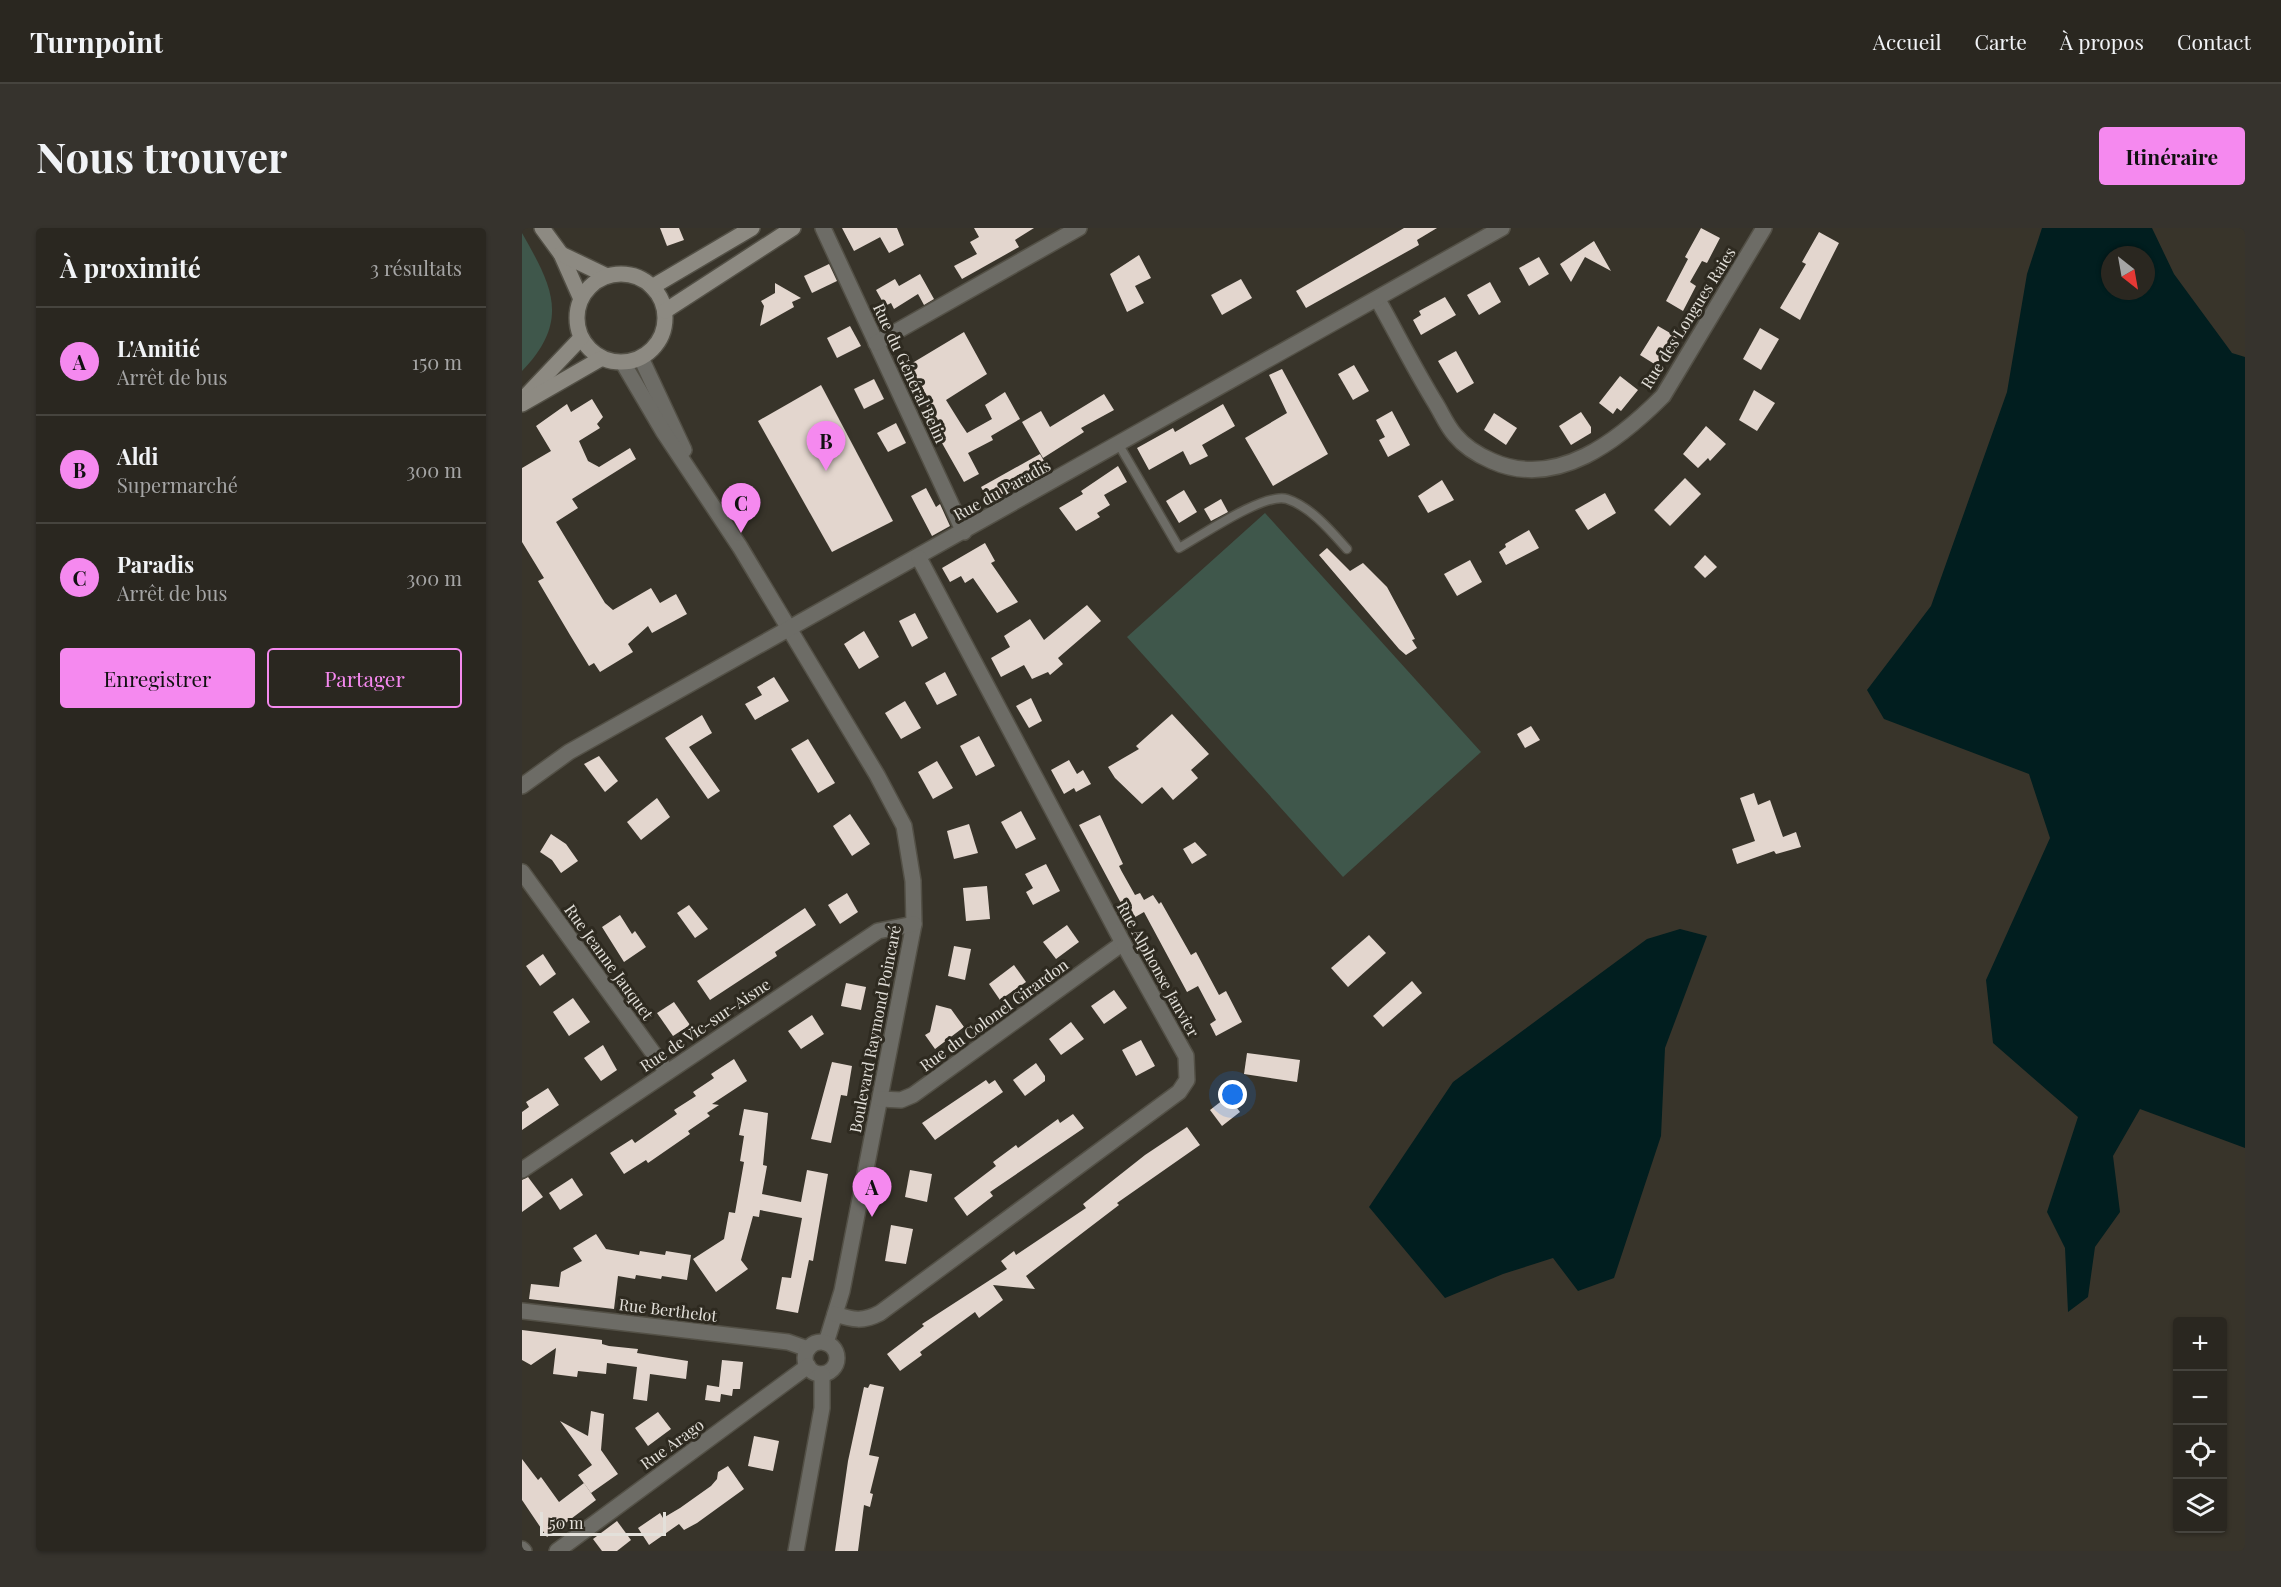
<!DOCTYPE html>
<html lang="fr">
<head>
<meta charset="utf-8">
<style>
	body { margin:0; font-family:"Playfair Display",serif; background:#36332d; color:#f1f3f6 }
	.controls { position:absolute; right:18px; bottom:18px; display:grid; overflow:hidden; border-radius:6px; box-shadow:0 2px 4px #0004 }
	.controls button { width:54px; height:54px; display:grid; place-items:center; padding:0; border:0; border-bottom:2px solid #46443e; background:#2a2720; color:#f1f3f6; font:30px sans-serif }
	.compass { position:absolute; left:1579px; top:18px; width:54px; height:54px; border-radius:50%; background:#2a2720; box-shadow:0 2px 4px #0004; rotate:149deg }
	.scale { position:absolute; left:18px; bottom:15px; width:126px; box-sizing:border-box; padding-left:6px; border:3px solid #e3e0da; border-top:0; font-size:16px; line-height:21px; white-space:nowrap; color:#e3e0da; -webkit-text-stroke:4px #2e2a20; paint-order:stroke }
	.you { position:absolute; left:711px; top:867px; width:21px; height:21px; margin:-15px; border:4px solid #fff; border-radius:50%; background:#1a73e8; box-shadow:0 0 0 9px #1a73e833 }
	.badge { display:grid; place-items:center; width:39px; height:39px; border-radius:50%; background:#f589ef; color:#111; font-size:20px; font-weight:700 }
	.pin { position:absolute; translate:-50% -50px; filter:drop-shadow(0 2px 3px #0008) }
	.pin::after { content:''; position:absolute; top:32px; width:21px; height:18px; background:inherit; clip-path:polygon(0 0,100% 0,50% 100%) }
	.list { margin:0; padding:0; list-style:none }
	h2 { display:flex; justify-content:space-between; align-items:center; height:78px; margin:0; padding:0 24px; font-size:26px }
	h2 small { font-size:20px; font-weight:400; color:#a5a5a5 }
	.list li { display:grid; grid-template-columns:39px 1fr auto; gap:18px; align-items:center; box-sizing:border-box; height:108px; padding:0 24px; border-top:2px solid #46443e }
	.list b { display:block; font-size:22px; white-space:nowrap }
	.list p { margin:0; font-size:20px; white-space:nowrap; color:#a5a5a5 }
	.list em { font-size:20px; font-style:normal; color:#a5a5a5 }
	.actions { display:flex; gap:12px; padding:18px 24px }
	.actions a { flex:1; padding:14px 0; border:2px solid #f589ef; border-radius:6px; text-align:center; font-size:21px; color:#f589ef }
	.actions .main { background:#f589ef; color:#111 }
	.icon { flex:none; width:33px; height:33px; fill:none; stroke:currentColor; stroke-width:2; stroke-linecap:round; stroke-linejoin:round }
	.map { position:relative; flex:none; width:1723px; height:1323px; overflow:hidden; border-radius:6px }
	header { display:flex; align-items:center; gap:36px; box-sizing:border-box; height:84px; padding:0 30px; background:#2a2720; border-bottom:2px solid #46443e }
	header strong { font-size:28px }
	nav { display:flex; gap:33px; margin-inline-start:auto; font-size:21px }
	.intro { display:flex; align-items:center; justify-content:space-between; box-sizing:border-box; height:144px; padding:0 36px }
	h1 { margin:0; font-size:42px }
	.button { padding:15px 27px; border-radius:6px; background:#f589ef; color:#111; font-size:21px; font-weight:700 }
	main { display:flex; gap:36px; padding:0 36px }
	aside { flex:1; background:#2a2720; border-radius:6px; box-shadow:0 2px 4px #0004 }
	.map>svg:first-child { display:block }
	.green { fill:#3f574b }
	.water { fill:#011e1f; fill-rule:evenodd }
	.building { fill:#e3d6ce }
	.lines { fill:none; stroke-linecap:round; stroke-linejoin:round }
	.service-casing { stroke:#535046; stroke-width:11 }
	.minor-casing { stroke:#535046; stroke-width:18 }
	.secondary-casing { stroke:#535046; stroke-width:18 }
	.service { stroke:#6d6c66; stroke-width:8 }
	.minor { stroke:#6d6c66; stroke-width:15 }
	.secondary { stroke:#8d8a82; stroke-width:15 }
	.labels { text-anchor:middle; stroke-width:6; stroke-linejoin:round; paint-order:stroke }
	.street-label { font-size:16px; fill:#e3e0da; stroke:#2e2a20 }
</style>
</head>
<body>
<header>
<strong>Turnpoint</strong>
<nav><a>Accueil</a><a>Carte</a><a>À propos</a><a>Contact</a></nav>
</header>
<div class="intro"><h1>Nous trouver</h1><a class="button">Itinéraire</a></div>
<main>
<aside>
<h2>À proximité<small>3 résultats</small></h2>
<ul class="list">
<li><span class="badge">A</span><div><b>L'Amitié</b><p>Arrêt de bus</p></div><em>150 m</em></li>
<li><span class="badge">B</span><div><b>Aldi</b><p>Supermarché</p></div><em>300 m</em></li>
<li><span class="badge">C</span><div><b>Paradis</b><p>Arrêt de bus</p></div><em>300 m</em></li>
</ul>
<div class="actions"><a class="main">Enregistrer</a><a>Partager</a></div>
</aside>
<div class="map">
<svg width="1723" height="1323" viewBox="0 0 1723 1323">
	<rect width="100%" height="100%" fill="#38342a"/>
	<g class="green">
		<path d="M0 5C30 58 49 92 0 143Z"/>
		<path d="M743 285 959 524 821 649 605 409Z"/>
	</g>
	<g class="water">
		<path d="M1520 0H1630L1652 46 1710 125 1723 129V920L1618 881 1591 928 1598 984 1573 1019 1566 1069 1546 1084 1543 1020 1525 984 1556 889 1471 815 1464 752 1528 610 1507 546 1362 491 1345 462 1409 378 1485 164 1505 46ZM1588 27H1624V63H1588Z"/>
		<path d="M1158 701 1185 708 1143 820 1139 908 1092 1050 1056 1063 1031 1030 981 1046 923 1070 847 979 931 854 1125 711Z"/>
	</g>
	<g class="building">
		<path d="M138 0H157L162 12 145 18Z"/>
		<path d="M320 0H375L382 17 367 25 358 9 364 6 332 23Z"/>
		<path d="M452 0H512L493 12 497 19 440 51 432 38 455 26 448 14 457 9Z"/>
		<path d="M882 0H915L895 12 897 17 784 80 774 63Z"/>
		<path d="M1179 0 1198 10 1185 35 1180 33 1168 54 1174 58 1161 83 1144 73 1166 31 1163 29Z"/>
		<path d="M1297 4 1317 15 1278 92 1258 80 1284 36 1280 34Z"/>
		<path d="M1072 13 1089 43 1063 29 1049 54 1038 36Z"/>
		<path d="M617 27 629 50 613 58 622 75 605 84 588 46Z"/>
		<path d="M1017 29 1027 46 1007 58 997 40Z"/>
		<path d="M307 36 315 53 290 65 282 48Z"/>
		<path d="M398 46 412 71 402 77 396 66 372 81 369 75 363 78 354 62 373 51 377 58Z"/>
		<path d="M719 51 730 70 700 87 689 67Z"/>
		<path d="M968 54 979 74 957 87 945 67Z"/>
		<path d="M253 55 279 70 270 74 272 79 238 98 242 78 239 73 253 65Z"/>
		<path d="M923 69 934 87 899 107 891 92 899 87 897 83Z"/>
		<path d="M328 98 339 118 315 130 305 110Z"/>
		<path d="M1136 98 1155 109 1141 132 1138 131 1134 137 1118 127Z"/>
		<path d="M1238 100 1257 111 1239 142 1221 131Z"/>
		<path d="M442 104 465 146 424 172 439 196 445 205 470 191 463 177 483 164 498 191 469 208 471 212 446 225 457 246 442 254 416 208 420 206 404 177 409 175 387 137Z"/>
		<path d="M934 123 952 155 935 165 916 133Z"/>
		<path d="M832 137 847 163 831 172 816 146Z"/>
		<path d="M760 141 806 226 751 258 723 210 765 185 747 147Z"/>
		<path d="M1098 148 1116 162 1099 183 1095 180 1091 186 1077 175Z"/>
		<path d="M352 151 362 171 342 181 332 161Z"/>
		<path d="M299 157 371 293 310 324 236 193Z"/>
		<path d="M1232 162 1253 175 1235 203 1217 192Z"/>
		<path d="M582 166 592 182 559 200 562 204 521 230 500 194 519 183 528 199Z"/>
		<path d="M70 171 81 189 75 196 78 200 57 213 66 233 77 239 108 220 114 231 50 271 56 280 34 294 83 375 91 382 129 360 138 375 154 366 165 386 130 405 126 398 106 416 111 424 78 444 72 435 67 438 48 407 16 353 22 350 0 314V240L29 223 14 198 45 176 49 184Z"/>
		<path d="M701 176 713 198 680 217 686 228 668 237 661 223 627 242 615 220 651 200 653 204Z"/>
		<path d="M870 183 888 217 866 229 857 212 863 209 854 192Z"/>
		<path d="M1059 184 1069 199V205L1049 217 1037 198Z"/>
		<path d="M972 185 995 200 984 217 962 202Z"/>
		<path d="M374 195 384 215 366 224 355 205Z"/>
		<path d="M1184 198 1204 216 1188 233 1186 230 1176 240 1161 226Z"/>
		<path d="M518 226 527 242 468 276 459 259Z"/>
		<path d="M596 238 605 254 582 267 588 277 575 285 578 289 554 303 537 280 561 266 559 263Z"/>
		<path d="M1163 250 1179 266 1148 298 1132 282Z"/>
		<path d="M920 252 932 272 906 285 896 268Z"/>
		<path d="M404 260 414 279 418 276 428 298 410 308 389 268Z"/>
		<path d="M662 262 675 284 657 295 644 273Z"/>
		<path d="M1083 265 1094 285 1066 302 1053 282Z"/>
		<path d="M699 271 706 284 689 293 682 281Z"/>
		<path d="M1007 302 1017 320 984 337 977 324 984 319 983 316Z"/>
		<path d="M463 315 473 333 469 335 496 374 475 385 451 350 443 355 439 348 428 354 420 340Z"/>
		<path d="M805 320 828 343 841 335 865 359 893 411 890 412 895 420 884 427 877 421 797 327Z"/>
		<path d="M1183 327 1195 339 1183 350 1172 339Z"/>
		<path d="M948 332 960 354 935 368 922 346Z"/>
		<path d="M565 377 579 393 536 430 541 436 528 447 526 444 510 451 502 437 479 449 469 430 488 419 482 408 508 391 522 412Z"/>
		<path d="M393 385 406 410 390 419 377 393Z"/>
		<path d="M342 403 357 429 337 441 322 416Z"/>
		<path d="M423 444 435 467 415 477 403 455Z"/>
		<path d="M252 449 267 473 233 492 223 476 240 467 235 459Z"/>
		<path d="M509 470 520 493 507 500 494 478Z"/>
		<path d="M383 473 399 500 379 511 363 485Z"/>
		<path d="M650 486 687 526 669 542 676 550 651 572 640 559 620 576 593 550 586 539 617 521 614 518Z"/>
		<path d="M180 487 190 505 167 519 198 563 186 571 143 510Z"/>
		<path d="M1009 498 1018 512 1003 520 995 506Z"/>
		<path d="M457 508 473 538 454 548 438 518Z"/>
		<path d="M286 511 313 555 296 565 269 521Z"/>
		<path d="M77 528 96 553 83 564 62 536Z"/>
		<path d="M547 532 555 546 561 542 569 556 554 564 552 560 542 566 529 542Z"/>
		<path d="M415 533 431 560 411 571 396 544Z"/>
		<path d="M1232 565 1236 577 1248 572 1261 609 1274 604 1279 619 1254 626 1252 623 1215 636 1210 621 1233 613 1218 570Z"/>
		<path d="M135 570 148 589 119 612 105 594Z"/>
		<path d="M499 583 514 611 494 621 479 594Z"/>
		<path d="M328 586 348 616 330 628 311 598Z"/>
		<path d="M578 587 601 636 597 638 600 644 613 667 618 665 622 672 631 667 637 676 639 674 669 727 674 724 697 767 704 763 720 794 694 808 688 796 694 792 676 758 665 764 622 684 608 692 557 597Z"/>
		<path d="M447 596 456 625 432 631 425 603Z"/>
		<path d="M29 606 44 616 56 633 39 645 30 632 18 624Z"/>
		<path d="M673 614 685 627 670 636 661 621Z"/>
		<path d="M524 636 538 663 511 677 504 664 511 660 503 646Z"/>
		<path d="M465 658 468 691 444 693 441 660Z"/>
		<path d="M325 665 336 684 318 696 306 677Z"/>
		<path d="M167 677 186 701 173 710 155 685Z"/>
		<path d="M283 680 294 697 253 724 255 728 188 772 175 753Z"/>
		<path d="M98 687 110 706 113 703 124 719 102 734 80 699Z"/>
		<path d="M545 697 557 714 534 731 521 714Z"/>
		<path d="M847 707 864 725 826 759 809 740Z"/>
		<path d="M432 718 449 721 443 752 426 748Z"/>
		<path d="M21 726 34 746 18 758 4 738Z"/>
		<path d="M492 737 504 754 478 772 467 756Z"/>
		<path d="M890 753 900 765 861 799 851 788Z"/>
		<path d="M324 755 344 759 339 782 319 778Z"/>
		<path d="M592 762 605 780 582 796 569 778Z"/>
		<path d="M51 770 68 794 47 808 31 784Z"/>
		<path d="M152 774 168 797 151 808 135 785Z"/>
		<path d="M414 777 429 781 442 799 413 821 403 807 408 804Z"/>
		<path d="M290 787 302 806 279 821 266 803Z"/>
		<path d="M549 794 562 811 539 827 527 811Z"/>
		<path d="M619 812 633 838 614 848 600 822Z"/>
		<path d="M81 817 95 842 79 853 62 830Z"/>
		<path d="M725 825 778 832 775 854 722 846Z"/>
		<path d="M212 831 225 853 190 876 197 877 185 885 188 888 166 903 168 906 126 935 124 932 102 946 88 925 110 911 113 915 155 886 152 882 174 868 171 864 192 850 189 846Z"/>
		<path d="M310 834 330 838 325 868 319 867 309 915 289 911Z"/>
		<path d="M514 835 523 848V853L503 868 491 852Z"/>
		<path d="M464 852 467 856 473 852 481 864 413 912 400 895Z"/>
		<path d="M26 860 37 877 0 902V884L7 879 4 874Z"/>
		<path d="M706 868 718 884 700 898 688 882Z"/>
		<path d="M222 881 246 885 241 937 245 938 240 966 279 974 285 942 306 946 291 1033 287 1032 276 1085 254 1081 260 1049 269 1050 280 990 238 982 237 989 231 988 219 1032 226 1041 194 1064 171 1031 202 1011 207 984 213 985 222 934 218 933 222 908 217 907Z"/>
		<path d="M551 886 562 900 468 964 471 968 445 988 432 970 474 938 471 934 494 917 496 920 536 891 538 895Z"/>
		<path d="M665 899 678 917 595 975 597 977 504 1048 513 1061 471 1057 481 1072 457 1090 453 1084 398 1124 400 1127 378 1143 365 1126 402 1098 400 1096 485 1041 479 1033 492 1023 494 1027 564 980 561 976 623 927Z"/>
		<path d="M388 942 410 946 405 974 383 969Z"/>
		<path d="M6 949 21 969 0 984V952Z"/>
		<path d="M50 950 61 967 38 982 27 965Z"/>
		<path d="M369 997 391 1001 384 1036 363 1033Z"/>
		<path d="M74 1006 84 1021 117 1027 118 1023 143 1027 144 1023 169 1027 165 1052 140 1048 139 1051 114 1047 113 1051 96 1048 92 1081 7 1071 9 1056 37 1059 39 1044 60 1033 51 1020Z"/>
		<path d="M0 1102 80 1112V1116L87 1118 116 1121 115 1125 166 1133 164 1151 128 1146 125 1173 111 1171 115 1139 85 1135 84 1146 56 1143 55 1149 31 1146 34 1120 9 1137 0 1132Z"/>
		<path d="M200 1132 221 1134 218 1161H211L210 1168 199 1166 198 1174 183 1172 185 1157 197 1159Z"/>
		<path d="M348 1156 362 1159 347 1227 357 1229 348 1265 351 1266 348 1279 342 1277 336 1323H313L326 1233 342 1159 346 1160Z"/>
		<path d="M69 1183 82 1186 79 1222 96 1246 69 1265 56 1247 70 1237 38 1193 66 1208Z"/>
		<path d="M136 1184 149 1201 126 1218 113 1200Z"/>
		<path d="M232 1208 257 1213 251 1243 226 1238Z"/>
		<path d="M0 1231 16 1252 19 1249 37 1274 62 1255 74 1272 25 1309 0 1272Z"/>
		<path d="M206 1238 222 1261 175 1295 162 1302 157 1296 127 1317 116 1300 138 1285 141 1290 158 1280 189 1258 195 1251 196 1244Z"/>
		<path d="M95 1293 109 1312 95 1323H80L71 1311Z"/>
	</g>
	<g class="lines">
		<g class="service-casing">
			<path id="service" d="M597 217 657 320C679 308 742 264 765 271 789 279 809 303 825 321"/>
		</g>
		<g class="minor-casing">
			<g id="minor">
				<path d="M301 0 442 304"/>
				<path d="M856 72C875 106 893 142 914 176 920 186 925 198 933 207 942 218 956 227 970 233 1035 262 1097 212 1141 168L1242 0"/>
				<path d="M354 115 557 0"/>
				<path d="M119 130 162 222"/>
				<path d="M101 135 141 203 218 319 355 547 382 598 391 653 392 696 320 1063 304 1115"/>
				<path d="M0 558 47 524 980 0"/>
				<path d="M0 644 145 844"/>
				<path d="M358 871 379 872 391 867 601 715"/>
				<path d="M0 942 356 703 392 696"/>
				<path d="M0 1083 266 1114 286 1121"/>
				<path d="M313 1086C331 1092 341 1094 358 1085L657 864 665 852 664 828 601 715 397 330"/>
				<circle cx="299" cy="1130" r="16"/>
				<path d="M0 1321 2 1323"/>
				<path d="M35 1323 286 1138"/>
				<path d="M274 1323 300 1180V1146"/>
			</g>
		</g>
		<g class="secondary-casing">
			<g id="secondary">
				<path d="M20 0 39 26 59 71"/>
				<path d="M39 26 85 48"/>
				<circle cx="99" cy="90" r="44"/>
				<path d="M130 59 230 0"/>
				<path d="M143 83 271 0"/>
				<path d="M3 169 59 110"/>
				<path d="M0 176 80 130"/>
			</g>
		</g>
		<use href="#service" class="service"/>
		<use href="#minor" class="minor"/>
		<use href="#secondary" class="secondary"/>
	</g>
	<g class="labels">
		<g class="street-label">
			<text transform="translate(1166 90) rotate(-58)" y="6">Rue des Longues Raies</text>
			<text transform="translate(388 145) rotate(65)" y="6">Rue du Général Belin</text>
			<text transform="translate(480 262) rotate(-29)" y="6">Rue du Paradis</text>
			<text transform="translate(87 734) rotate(54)" y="6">Rue Jeanne Jauquet</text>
			<text transform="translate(636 741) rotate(61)" y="6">Rue Alphonse Janvier</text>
			<text transform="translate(472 787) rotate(-36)" y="6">Rue du Colonel Girardon</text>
			<text transform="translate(183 797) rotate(-34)" y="6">Rue de Vic-sur-Aisne</text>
			<text transform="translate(353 801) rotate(-79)" y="6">Boulevard Raymond Poincaré</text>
			<text transform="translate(146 1082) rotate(7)" y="6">Rue Berthelot</text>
			<text transform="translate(150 1216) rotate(-36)" y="6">Rue Arago</text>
		</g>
	</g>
</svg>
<div class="controls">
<button>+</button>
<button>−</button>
<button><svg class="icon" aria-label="locate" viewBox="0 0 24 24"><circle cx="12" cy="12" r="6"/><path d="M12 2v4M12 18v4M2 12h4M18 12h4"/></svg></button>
<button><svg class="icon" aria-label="layers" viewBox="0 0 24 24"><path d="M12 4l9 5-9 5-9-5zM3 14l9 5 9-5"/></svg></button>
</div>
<svg class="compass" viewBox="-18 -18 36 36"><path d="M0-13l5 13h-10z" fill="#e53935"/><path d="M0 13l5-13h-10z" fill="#a5a5a5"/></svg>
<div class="scale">50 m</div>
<div class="you"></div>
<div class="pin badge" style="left:350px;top:989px">A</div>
<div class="pin badge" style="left:304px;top:243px">B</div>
<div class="pin badge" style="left:219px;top:305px">C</div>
</div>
</main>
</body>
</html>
